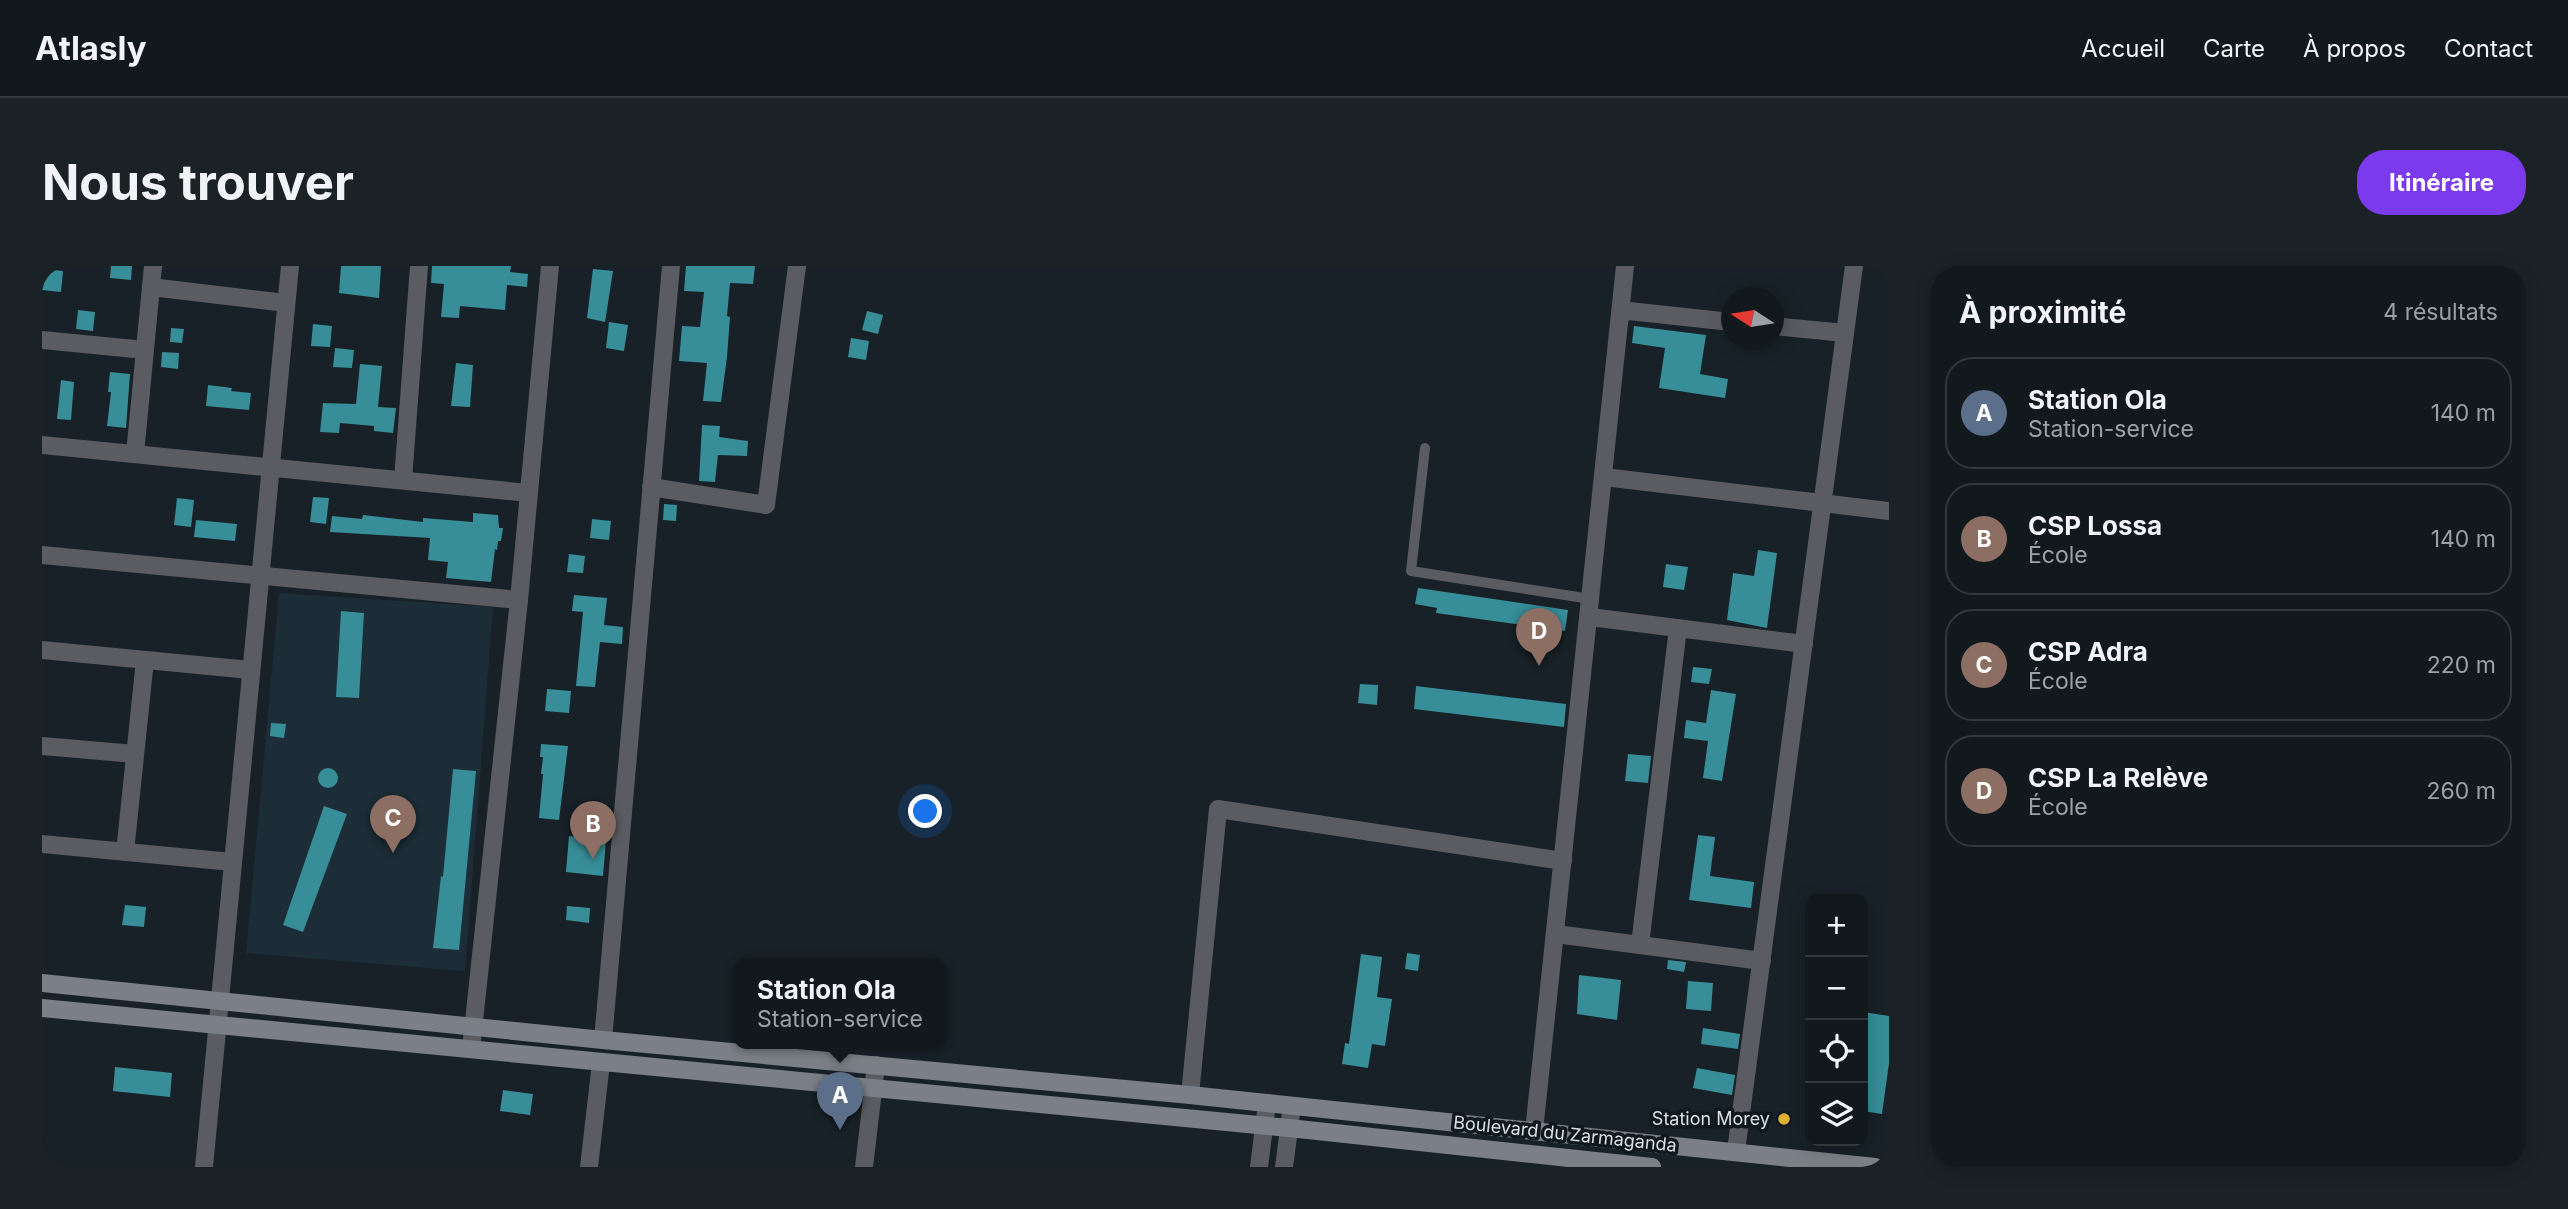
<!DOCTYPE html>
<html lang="fr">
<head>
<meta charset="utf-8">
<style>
	body { margin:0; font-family:Inter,sans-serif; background:#1a2226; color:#f1f3f6 }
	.controls { position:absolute; right:21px; bottom:21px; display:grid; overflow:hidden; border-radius:14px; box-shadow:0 4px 18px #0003 }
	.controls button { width:63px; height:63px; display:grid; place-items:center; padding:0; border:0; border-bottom:2px solid #30383b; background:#11191d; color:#f1f3f6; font:35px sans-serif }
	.compass { position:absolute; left:1679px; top:21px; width:63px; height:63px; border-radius:50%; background:#11191d; box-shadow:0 4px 18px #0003; rotate:282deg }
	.you { position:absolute; left:884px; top:546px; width:24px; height:24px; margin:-18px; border:5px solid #fff; border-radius:50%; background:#1a73e8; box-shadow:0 0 0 10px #1a73e833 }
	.badge { display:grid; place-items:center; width:46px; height:46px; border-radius:50%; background:#7c3aed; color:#fff; font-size:23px; font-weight:700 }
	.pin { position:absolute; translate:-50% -58px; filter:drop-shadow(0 2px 4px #0008) }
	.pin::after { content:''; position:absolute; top:37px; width:24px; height:21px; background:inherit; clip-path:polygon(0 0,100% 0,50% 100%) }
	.popup { position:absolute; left:691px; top:692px; width:214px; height:91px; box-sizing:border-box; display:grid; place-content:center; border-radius:14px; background:#11191d; filter:drop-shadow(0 2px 5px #0005); font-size:23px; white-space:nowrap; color:#9ca0a4 }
	.popup b { font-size:26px; color:#f1f3f6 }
	.popup::after { content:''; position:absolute; left:50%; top:100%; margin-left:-14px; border:14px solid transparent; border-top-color:#11191d }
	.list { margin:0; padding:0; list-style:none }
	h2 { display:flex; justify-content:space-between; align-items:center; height:91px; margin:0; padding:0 28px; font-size:30px }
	h2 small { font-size:23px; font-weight:400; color:#9ca0a4 }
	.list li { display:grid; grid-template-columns:46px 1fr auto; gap:21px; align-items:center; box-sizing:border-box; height:112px; margin:0 14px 14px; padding:0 14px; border:2px solid #30383b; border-radius:28px }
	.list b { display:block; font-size:26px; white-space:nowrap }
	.list p { margin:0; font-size:23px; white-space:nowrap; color:#9ca0a4 }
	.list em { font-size:23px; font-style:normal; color:#9ca0a4 }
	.icon { flex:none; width:38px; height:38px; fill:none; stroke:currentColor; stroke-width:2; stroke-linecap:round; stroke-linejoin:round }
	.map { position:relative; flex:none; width:1847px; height:901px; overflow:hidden; border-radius:28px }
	header { display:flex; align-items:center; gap:42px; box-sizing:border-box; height:98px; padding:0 35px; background:#11191d; border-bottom:2px solid #30383b }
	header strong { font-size:33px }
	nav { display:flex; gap:38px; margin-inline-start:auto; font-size:24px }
	.intro { display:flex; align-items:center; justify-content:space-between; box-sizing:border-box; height:168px; padding:0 42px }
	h1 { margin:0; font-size:49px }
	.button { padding:18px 32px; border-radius:28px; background:#7c3aed; color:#fff; font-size:24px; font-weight:700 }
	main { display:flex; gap:42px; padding:0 42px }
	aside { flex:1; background:#11191d; border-radius:28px; box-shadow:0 4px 18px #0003 }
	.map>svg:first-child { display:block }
	.built { fill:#1c2d37 }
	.building { fill:#378e98 }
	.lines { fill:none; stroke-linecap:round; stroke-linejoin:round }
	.service { stroke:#5a5c61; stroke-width:10 }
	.minor { stroke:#5a5c61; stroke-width:18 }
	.secondary { stroke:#7b7f87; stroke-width:18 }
	.poi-dot { fill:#ddb133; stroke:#0e181e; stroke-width:2.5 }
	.labels { text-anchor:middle; stroke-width:7; stroke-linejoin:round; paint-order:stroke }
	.poi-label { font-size:18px; fill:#d9e0e4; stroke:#0e181e; text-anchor:end }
	.street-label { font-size:18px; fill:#d9e0e4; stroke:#0e181e }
</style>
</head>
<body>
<header>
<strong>Atlasly</strong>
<nav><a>Accueil</a><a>Carte</a><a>À propos</a><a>Contact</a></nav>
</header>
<div class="intro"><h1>Nous trouver</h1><a class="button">Itinéraire</a></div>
<main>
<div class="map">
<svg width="1847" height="901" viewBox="0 0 1847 901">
	<rect width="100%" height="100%" fill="#172127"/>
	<path class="built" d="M237 327 451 341 423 705 204 687Z"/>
	<g class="building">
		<path d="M69 0H90L89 14 68 12Z"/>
		<path d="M299 0H339L337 32 297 27Z"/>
		<path d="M390 0H469L468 6 486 8 485 21 465 19 463 44 418 40 417 52 399 51 402 18 389 17Z"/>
		<path d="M644 0H713L711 18 688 17 685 50 688 51 685 91 679 136 661 135 665 97 637 95 640 60 658 61 662 26 642 25Z"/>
		<path d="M1 3 21 5 19 26 0 24Z"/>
		<path d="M551 3 571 5 563 56 545 52Z"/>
		<path d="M36 44 53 46 51 65 34 63Z"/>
		<path d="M825 45 841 49 836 68 820 64Z"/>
		<path d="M567 56 586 59 582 85 564 82Z"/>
		<path d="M271 58 290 60 288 81 269 80Z"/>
		<path d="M1592 60 1664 69 1658 108 1686 113 1683 132 1617 122 1623 82 1590 77Z"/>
		<path d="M129 62 142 63 140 77 128 76Z"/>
		<path d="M809 72 827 75 824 94 806 91Z"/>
		<path d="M293 82 312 84 310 102 291 101Z"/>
		<path d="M120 86 137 87 136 103 119 101Z"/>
		<path d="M414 97 431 99 428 141 409 140Z"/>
		<path d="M318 98 340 100 336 141 354 142 351 167 332 165V160L298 157 297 167 278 166 281 137 314 138Z"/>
		<path d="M68 106 88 108 84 162 65 160 69 126H66Z"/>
		<path d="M19 114 32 116 29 154 15 153Z"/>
		<path d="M166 119 190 122 189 125 209 127 207 144 164 140Z"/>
		<path d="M660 159 678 160 677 171 706 175 705 190 676 189 673 216 657 215Z"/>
		<path d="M271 231 287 232 284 258 268 256Z"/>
		<path d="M135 232 152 234 149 261 132 259Z"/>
		<path d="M622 238 635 239 634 255 621 254Z"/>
		<path d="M431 247 456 249 457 262H461L459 275H456L455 284 453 283 449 316 404 312 406 296 386 294 388 272 288 266 290 250 320 253 321 249 381 256V252L431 256Z"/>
		<path d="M550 253 569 255 567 274 548 272Z"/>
		<path d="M154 254 195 258 193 275 152 271Z"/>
		<path d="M1716 284 1735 287 1725 362 1685 354 1691 307 1712 310Z"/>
		<path d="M527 288 543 290 541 307 525 306Z"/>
		<path d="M1624 298 1646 301 1642 324 1621 321Z"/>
		<path d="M1376 322 1526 344 1523 365 1394 347 1395 342 1373 338Z"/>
		<path d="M532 329 565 332 562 359 581 361 580 378 558 376 553 421 534 420 541 346 530 345Z"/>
		<path d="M299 345 322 347 317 432 294 431Z"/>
		<path d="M1651 401 1670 403 1667 418 1649 416Z"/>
		<path d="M1318 418 1336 419 1335 439 1316 437Z"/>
		<path d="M1374 420 1524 438 1522 461 1372 443Z"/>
		<path d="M505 423 529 425 527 447 503 445Z"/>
		<path d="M1669 424 1694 428 1680 515 1661 512 1666 475 1642 472 1644 454 1664 457Z"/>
		<path d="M229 457 244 458 242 472 228 470Z"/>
		<path d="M499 478 526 480 517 554 497 552 501 508H499L501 491H498Z"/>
		<path d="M1586 488 1609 490 1606 517 1583 515Z"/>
		<circle cx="286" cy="512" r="10"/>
		<path d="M411 503 434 505 417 684 391 682 399 610 401 611Z"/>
		<path d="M282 540 305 548 261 666 241 659Z"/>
		<path d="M1656 569 1673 571 1668 610 1712 616 1709 642 1647 634Z"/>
		<path d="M527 570 564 574 561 610 524 606Z"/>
		<path d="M83 639 104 641 102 661 80 659Z"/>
		<path d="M525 640 548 642 547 657 524 654Z"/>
		<path d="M1365 687 1378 689 1376 705 1363 703Z"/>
		<path d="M1319 688 1340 691 1335 731 1350 733 1343 780 1330 778 1326 802 1300 798 1303 777 1307 778Z"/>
		<path d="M1626 694 1644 696 1642 706 1625 703Z"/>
		<path d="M1537 709 1579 714 1575 754 1535 748Z"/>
		<path d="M1646 715 1671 717 1669 745 1644 743Z"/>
		<path d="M1821 746 1847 750V797L1840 848 1821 845Z"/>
		<path d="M1661 762 1698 768 1696 783 1659 778Z"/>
		<path d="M73 801 130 807 128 831 71 825Z"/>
		<path d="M1655 802 1693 809 1690 829 1651 822Z"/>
		<path d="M461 824 491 828 488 849 458 845Z"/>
	</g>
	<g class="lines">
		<path class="service" d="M1383 182 1369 305 1549 333"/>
		<g class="minor">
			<path d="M109 21 244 37"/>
			<path d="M1580 47 1587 45 1689 56"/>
			<path d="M1731 60 1803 67"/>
			<path d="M0 74 103 84"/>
			<path d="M0 179 487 227"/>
			<path d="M93 188 111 0"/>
			<path d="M1562 211 1847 245"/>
			<path d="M361 214 377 0"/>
			<path d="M609 221 724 239 755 0"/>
			<path d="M0 289 477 334"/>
			<path d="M1548 351 1762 378"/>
			<path d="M0 384 208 404"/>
			<path d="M0 480 93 488"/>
			<path d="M0 578 190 596"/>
			<path d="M83 586 103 394"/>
			<path d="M1514 668 1720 695"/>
			<path d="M1598 679 1636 362"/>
			<path d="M561 774 629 0"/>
			<path d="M429 783 477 334 508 0"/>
			<path d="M1148 829 1176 543 1521 595"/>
			<path d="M1492 865 1583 0"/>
			<path d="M1694 885 1812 0"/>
			<path d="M162 901 248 0"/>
			<path d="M547 901 559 797"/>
			<path d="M822 901 834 799"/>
			<path d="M1217 901 1225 837"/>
			<path d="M1242 901 1250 840"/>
		</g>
		<g class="secondary">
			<path d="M0 717 561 774 1148 829 1833 901"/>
			<path d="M0 742 1247 862 1610 901"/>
		</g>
	</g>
	<circle class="poi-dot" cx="1742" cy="853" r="7"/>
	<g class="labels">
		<g class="poi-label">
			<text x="1728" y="859">Station Morey</text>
		</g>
		<g class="street-label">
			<text transform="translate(1523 868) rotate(6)" y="6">Boulevard du Zarmaganda</text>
		</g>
	</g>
</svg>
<div class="controls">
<button>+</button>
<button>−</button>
<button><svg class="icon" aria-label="locate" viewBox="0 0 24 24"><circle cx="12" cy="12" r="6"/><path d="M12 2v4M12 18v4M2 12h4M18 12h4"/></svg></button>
<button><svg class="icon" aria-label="layers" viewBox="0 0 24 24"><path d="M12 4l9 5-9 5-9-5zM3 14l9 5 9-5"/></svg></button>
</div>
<svg class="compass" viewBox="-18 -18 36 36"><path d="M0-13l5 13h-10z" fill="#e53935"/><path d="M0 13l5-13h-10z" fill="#9ca0a4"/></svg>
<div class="you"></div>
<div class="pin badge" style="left:798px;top:864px;background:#5c6f8a">A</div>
<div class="popup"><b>Station Ola</b>Station-service</div>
<div class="pin badge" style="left:551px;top:593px;background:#8d6e63">B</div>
<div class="pin badge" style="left:351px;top:587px;background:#8d6e63">C</div>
<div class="pin badge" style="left:1497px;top:400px;background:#8d6e63">D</div>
</div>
<aside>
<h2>À proximité<small>4 résultats</small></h2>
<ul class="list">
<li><span class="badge" style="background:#5c6f8a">A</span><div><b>Station Ola</b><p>Station-service</p></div><em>140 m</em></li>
<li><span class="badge" style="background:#8d6e63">B</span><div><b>CSP Lossa</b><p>École</p></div><em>140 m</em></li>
<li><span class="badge" style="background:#8d6e63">C</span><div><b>CSP Adra</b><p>École</p></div><em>220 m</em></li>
<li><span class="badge" style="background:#8d6e63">D</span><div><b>CSP La Relève</b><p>École</p></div><em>260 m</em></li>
</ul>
</aside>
</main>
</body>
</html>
